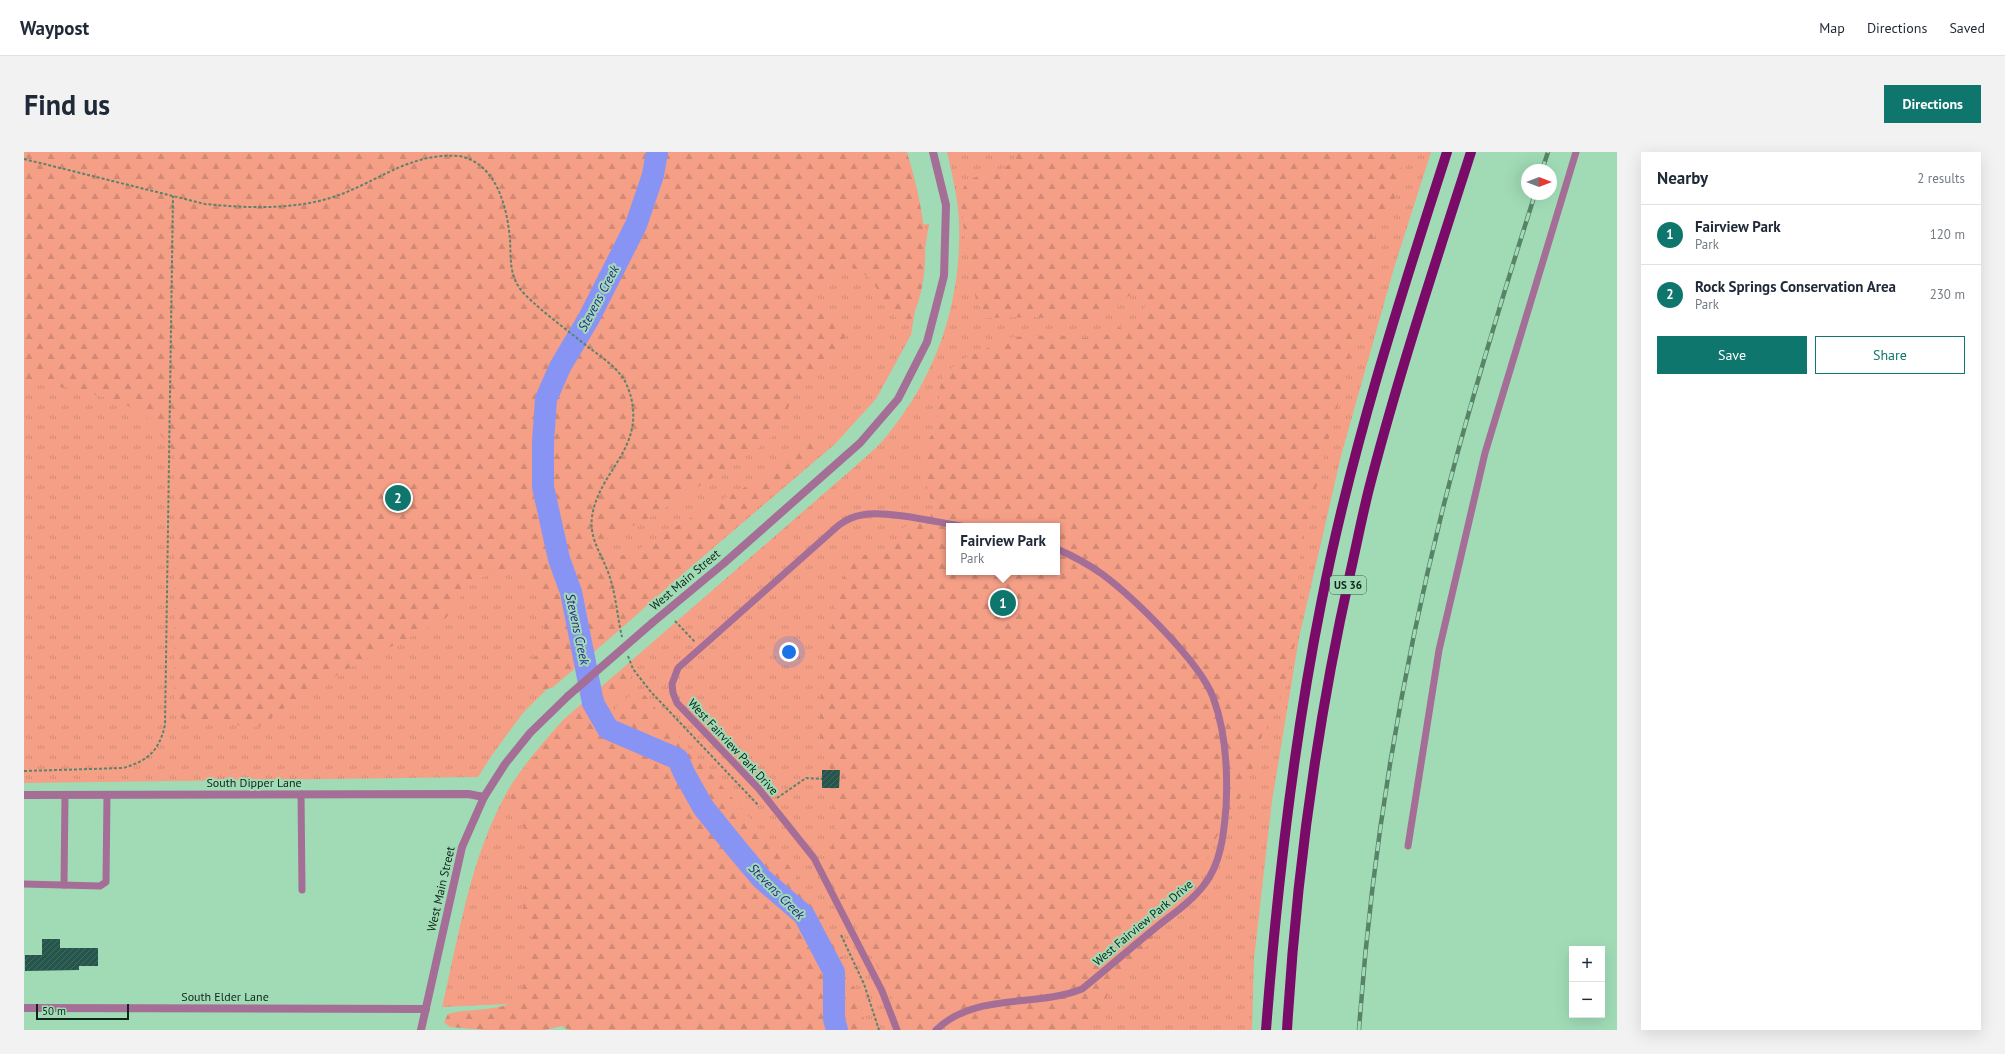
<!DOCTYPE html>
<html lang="en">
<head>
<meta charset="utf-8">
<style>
	body { margin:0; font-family:"PT Sans",sans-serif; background:#f2f2f3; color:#1f2937 }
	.controls { position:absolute; right:12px; bottom:12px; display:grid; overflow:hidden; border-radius:0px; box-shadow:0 4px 16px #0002 }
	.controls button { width:36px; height:36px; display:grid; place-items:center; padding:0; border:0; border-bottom:1px solid #e0e1e3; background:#fff; color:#1f2937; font:20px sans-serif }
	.compass { position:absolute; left:1497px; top:12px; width:36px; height:36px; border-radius:50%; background:#fff; box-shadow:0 4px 16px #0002; rotate:90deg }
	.scale { position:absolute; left:12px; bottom:10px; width:93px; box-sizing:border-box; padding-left:4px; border:2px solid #0f2619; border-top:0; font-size:11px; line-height:14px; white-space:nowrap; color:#0f2619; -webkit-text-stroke:3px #a0dbb6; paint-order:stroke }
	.you { position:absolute; left:765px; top:500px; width:14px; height:14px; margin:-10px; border:3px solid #fff; border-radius:50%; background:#1a73e8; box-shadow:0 0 0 6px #1a73e833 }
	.badge { display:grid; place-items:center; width:26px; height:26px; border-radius:50%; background:#0f766e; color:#fff; font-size:13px; font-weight:700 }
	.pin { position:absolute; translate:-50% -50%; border:2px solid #fff; box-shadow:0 1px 4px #0006 }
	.popup { position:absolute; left:922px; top:371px; width:114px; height:52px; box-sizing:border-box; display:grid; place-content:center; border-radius:0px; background:#fff; filter:drop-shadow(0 1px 3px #0005); font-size:13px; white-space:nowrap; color:#747a83 }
	.popup b { font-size:15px; color:#1f2937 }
	.popup::after { content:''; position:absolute; left:50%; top:100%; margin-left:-8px; border:8px solid transparent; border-top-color:#fff }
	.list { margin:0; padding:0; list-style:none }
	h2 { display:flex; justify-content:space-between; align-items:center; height:52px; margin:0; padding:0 16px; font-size:17px }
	h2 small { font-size:13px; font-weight:400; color:#747a83 }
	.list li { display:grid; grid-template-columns:26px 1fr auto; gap:12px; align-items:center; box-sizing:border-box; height:60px; padding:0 16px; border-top:1px solid #e0e1e3 }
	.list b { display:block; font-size:15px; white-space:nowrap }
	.list p { margin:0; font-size:13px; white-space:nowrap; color:#747a83 }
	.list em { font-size:13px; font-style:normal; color:#747a83 }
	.actions { display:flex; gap:8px; padding:12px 16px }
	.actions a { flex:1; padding:9px 0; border:1px solid #0f766e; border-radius:0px; text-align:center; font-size:14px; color:#0f766e }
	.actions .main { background:#0f766e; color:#fff }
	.map { position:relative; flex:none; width:1593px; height:878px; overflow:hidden; border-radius:0px }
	header { display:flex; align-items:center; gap:24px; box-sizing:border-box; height:56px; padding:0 20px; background:#fff; border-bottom:1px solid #e0e1e3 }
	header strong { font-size:19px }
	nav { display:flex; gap:22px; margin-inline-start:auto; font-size:14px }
	.intro { display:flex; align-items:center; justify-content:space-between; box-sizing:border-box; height:96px; padding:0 24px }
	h1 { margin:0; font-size:28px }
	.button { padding:10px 18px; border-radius:0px; background:#0f766e; color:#fff; font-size:14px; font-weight:700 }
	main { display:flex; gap:24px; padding:0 24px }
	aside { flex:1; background:#fff; border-radius:0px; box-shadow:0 4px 16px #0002 }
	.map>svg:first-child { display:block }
	.grass { fill:url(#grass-tufts); fill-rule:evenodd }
	.forest { fill:url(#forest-firs); fill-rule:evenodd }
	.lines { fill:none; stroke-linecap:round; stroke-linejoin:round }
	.river { stroke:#8894f3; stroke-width:22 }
	.building { fill:url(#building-hatch) }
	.path { stroke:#5a846a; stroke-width:2; stroke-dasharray:3 2; stroke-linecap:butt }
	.service { stroke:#a56e97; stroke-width:7 }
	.minor { stroke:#a56e97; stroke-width:8 }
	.tertiary { stroke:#a56e97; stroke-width:8 }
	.primary { stroke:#7b0b69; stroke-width:10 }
	.rail-casing { stroke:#598369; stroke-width:4.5 }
	.rail { stroke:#a0dbb6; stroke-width:3; stroke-dasharray:9; stroke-linecap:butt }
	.tertiary-bridge { stroke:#a56e97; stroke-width:8 }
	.labels { text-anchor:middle; stroke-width:4; stroke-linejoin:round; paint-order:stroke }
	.shield { fill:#a0dbb6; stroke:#3a5c48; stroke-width:1 }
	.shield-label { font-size:11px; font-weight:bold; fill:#0f2619 }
	.street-label { font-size:12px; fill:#0f2619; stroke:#a0dbb6 }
	.water-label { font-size:13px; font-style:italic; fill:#291e8b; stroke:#a0dbb6 }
</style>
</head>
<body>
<header>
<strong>Waypost</strong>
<nav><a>Map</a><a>Directions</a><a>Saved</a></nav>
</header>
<div class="intro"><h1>Find us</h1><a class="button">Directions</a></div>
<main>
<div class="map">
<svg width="1593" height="878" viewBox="0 0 1593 878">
	<defs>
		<pattern id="grass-tufts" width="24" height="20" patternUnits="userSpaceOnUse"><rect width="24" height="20" fill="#f59f87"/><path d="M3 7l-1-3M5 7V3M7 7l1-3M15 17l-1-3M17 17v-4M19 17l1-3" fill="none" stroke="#d18974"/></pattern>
		<pattern id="forest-firs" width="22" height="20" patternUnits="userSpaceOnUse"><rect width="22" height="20" fill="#f59f87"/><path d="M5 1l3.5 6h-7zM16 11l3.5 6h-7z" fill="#d18974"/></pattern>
		<pattern id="building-hatch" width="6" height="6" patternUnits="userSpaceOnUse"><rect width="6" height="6" fill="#25554b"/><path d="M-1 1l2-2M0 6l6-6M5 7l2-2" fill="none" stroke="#426a61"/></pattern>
	</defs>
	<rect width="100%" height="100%" fill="#a0dbb6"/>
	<g class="grass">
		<path d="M0 0 859 75 905 72 887 183 852 247 811 292 627 449 546 514 499 561 468 603 454 625 0 631Z"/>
		<path d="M923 0H1407L1370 116 1317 304 1275 486 1248 649 1230 807 1228 878H553V849L418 855C435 783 446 706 483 640 498 614 519 591 539 568L835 311C845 302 857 292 865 281 914 221 938 147 935 69 934 46 928 22 923 0ZM925 374H1033V420H925Z"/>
	</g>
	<g class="forest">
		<path d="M0 0H883C899 54 913 117 886 170L879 171 872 166 845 125 825 114 808 118 793 131 791 150 814 169 821 182 819 195 806 208 780 227 769 244 754 280 734 296 629 364 578 389 583 400 595 404 610 400 688 353 738 326 786 286C792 291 795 294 793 303 704 380 618 460 528 536L516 538 510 536 503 525 504 513 514 501 521 473 517 452 507 428 497 419 472 420 447 430 422 466 389 484 334 511 269 549 236 574 223 576 205 570 164 569 154 564 150 551 151 302 126 268 98 250 49 237 0 229Z"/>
		<path d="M993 0H1380L1376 29 1370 47 1352 79 1349 90 1356 121V134L1344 170 1327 203 1279 385 1274 420 1277 458 1275 476 1256 549 1238 584 1233 606 1218 643 1191 688 1173 731 1090 834 1060 878H878L866 837 805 727 804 708 809 689 812 666 807 645 809 639 817 637V618L806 617 800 607 795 579 797 544 813 442 826 411 840 403 868 396C880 367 881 377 906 365L909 356 900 325 902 291 911 278 915 259V239L919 224 935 209 988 185 1032 183 1062 186 1080 184 1118 163 1121 154 1120 145 1114 141 1102 145 1078 166 1062 173 1013 165 962 166 952 148 940 80 936 43 943 29 956 23 970 21 988 11ZM925 374H1033V420H925Z"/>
		<path d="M602 517 608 522 605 530 581 549 587 559C599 550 603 540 621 543 645 574 671 604 697 633 731 672 768 712 794 757 815 795 832 837 843 878H544L538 874 522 878H461L426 875 420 870 424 862C443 856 481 860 494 846 499 841 508 799 508 790 508 775 498 761 499 746 501 727 511 711 507 692 502 672 482 656 488 635L520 593 549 562Z"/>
	</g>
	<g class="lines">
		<path class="river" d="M633 0 629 23 612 73 565 166 536 215 522 247 519 291V335L535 407 547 440 569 551 584 577 654 607 660 621 679 655 712 696 738 727 780 763 810 820V867L813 878"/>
	</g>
	<g class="building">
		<path d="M798 618H816L815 636H798Z"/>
		<path d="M18 787H36V796H74V814H55V818L1 819V803H18Z"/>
	</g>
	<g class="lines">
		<g class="path">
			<path d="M0 7 181 52C222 56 266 58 306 46 350 33 384 0 435 4 472 11 483 54 486 87 487 103 485 121 495 135 499 142 507 148 512 153 529 168 547 181 564 195 575 203 588 212 596 222 601 227 605 238 607 245 620 298 574 320 568 365 565 386 577 401 584 420 592 441 593 464 598 485"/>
			<path d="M651 469 671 490"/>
			<path d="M604 504 609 517 627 540 735 654"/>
			<path d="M0 619 99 616C124 609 135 599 141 573L149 44"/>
			<path d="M753 646 782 626 798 627"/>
			<path d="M817 783 840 832 855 878"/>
		</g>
		<g class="service">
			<path d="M277 642 278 738"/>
			<path d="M1384 694 1415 498 1461 301 1552 0"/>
			<path d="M0 732 76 734 82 730 83 643"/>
			<path d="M40 733 41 643"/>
			<path d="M873 878 858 839 790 706 735 637 653 551 649 541 648 532 654 516 815 373C822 368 829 364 838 363 861 358 912 370 937 374"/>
			<path d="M912 878C951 840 1011 856 1058 837 1084 816 1109 794 1135 773 1150 761 1168 749 1180 733 1197 712 1200 681 1202 655 1204 618 1202 580 1189 545 1175 509 1109 445 1078 422 1064 412 1049 404 1033 397"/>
		</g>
		<g class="minor">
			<path d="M0 643 444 642 460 645"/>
			<path d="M0 856 402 857"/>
		</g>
		<g class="tertiary">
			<path d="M628 471 699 412 836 291 874 247 903 190 920 124 922 53 909 0"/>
			<path d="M397 878 438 695 460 645 481 612 506 581 544 544"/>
		</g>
		<g class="primary">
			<path d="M1242 878C1253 735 1269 593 1297 452 1327 298 1375 149 1423 0"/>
			<path d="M1263 878C1272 725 1293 571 1326 422 1333 391 1339 359 1347 329 1376 218 1412 109 1447 0"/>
		</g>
		<g class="rail-casing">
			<g id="rail">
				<path d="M1518 18 1524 0"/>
				<path d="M1335 878C1347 705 1377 524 1419 356 1446 250 1478 146 1511 42"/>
			</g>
		</g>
		<use href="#rail" class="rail"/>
		<path class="tertiary-bridge" d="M544 544 628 471"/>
	</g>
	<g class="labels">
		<rect class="shield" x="1306" y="424" width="36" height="18" rx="3"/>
		<g class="shield-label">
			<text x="1324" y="437">US 36</text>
		</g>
		<g class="street-label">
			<text transform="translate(661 428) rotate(-40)" y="4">West Main Street</text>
			<text transform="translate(709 595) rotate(47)" y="4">West Fairview Park Drive</text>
			<text x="230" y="635">South Dipper Lane</text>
			<text transform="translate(417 737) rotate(-77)" y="4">West Main Street</text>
			<text transform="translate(1119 771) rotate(-40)" y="4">West Fairview Park Drive</text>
			<text x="201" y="849">South Elder Lane</text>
		</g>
		<g class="water-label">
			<text transform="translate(574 146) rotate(-62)" y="5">Stevens Creek</text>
			<text transform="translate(554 477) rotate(78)" y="5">Stevens Creek</text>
			<text transform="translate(753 739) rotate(45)" y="5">Stevens Creek</text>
		</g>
	</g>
</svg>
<div class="controls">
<button>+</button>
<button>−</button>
</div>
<svg class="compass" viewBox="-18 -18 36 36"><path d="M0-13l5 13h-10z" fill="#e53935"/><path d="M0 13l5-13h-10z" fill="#747a83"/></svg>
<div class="scale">50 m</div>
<div class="you"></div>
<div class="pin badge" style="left:979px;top:451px">1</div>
<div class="popup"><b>Fairview Park</b>Park</div>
<div class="pin badge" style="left:374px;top:346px">2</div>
</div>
<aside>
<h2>Nearby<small>2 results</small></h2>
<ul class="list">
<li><span class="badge">1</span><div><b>Fairview Park</b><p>Park</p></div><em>120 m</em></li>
<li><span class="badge">2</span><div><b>Rock Springs Conservation Area</b><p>Park</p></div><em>230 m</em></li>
</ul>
<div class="actions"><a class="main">Save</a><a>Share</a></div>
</aside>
</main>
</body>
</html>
